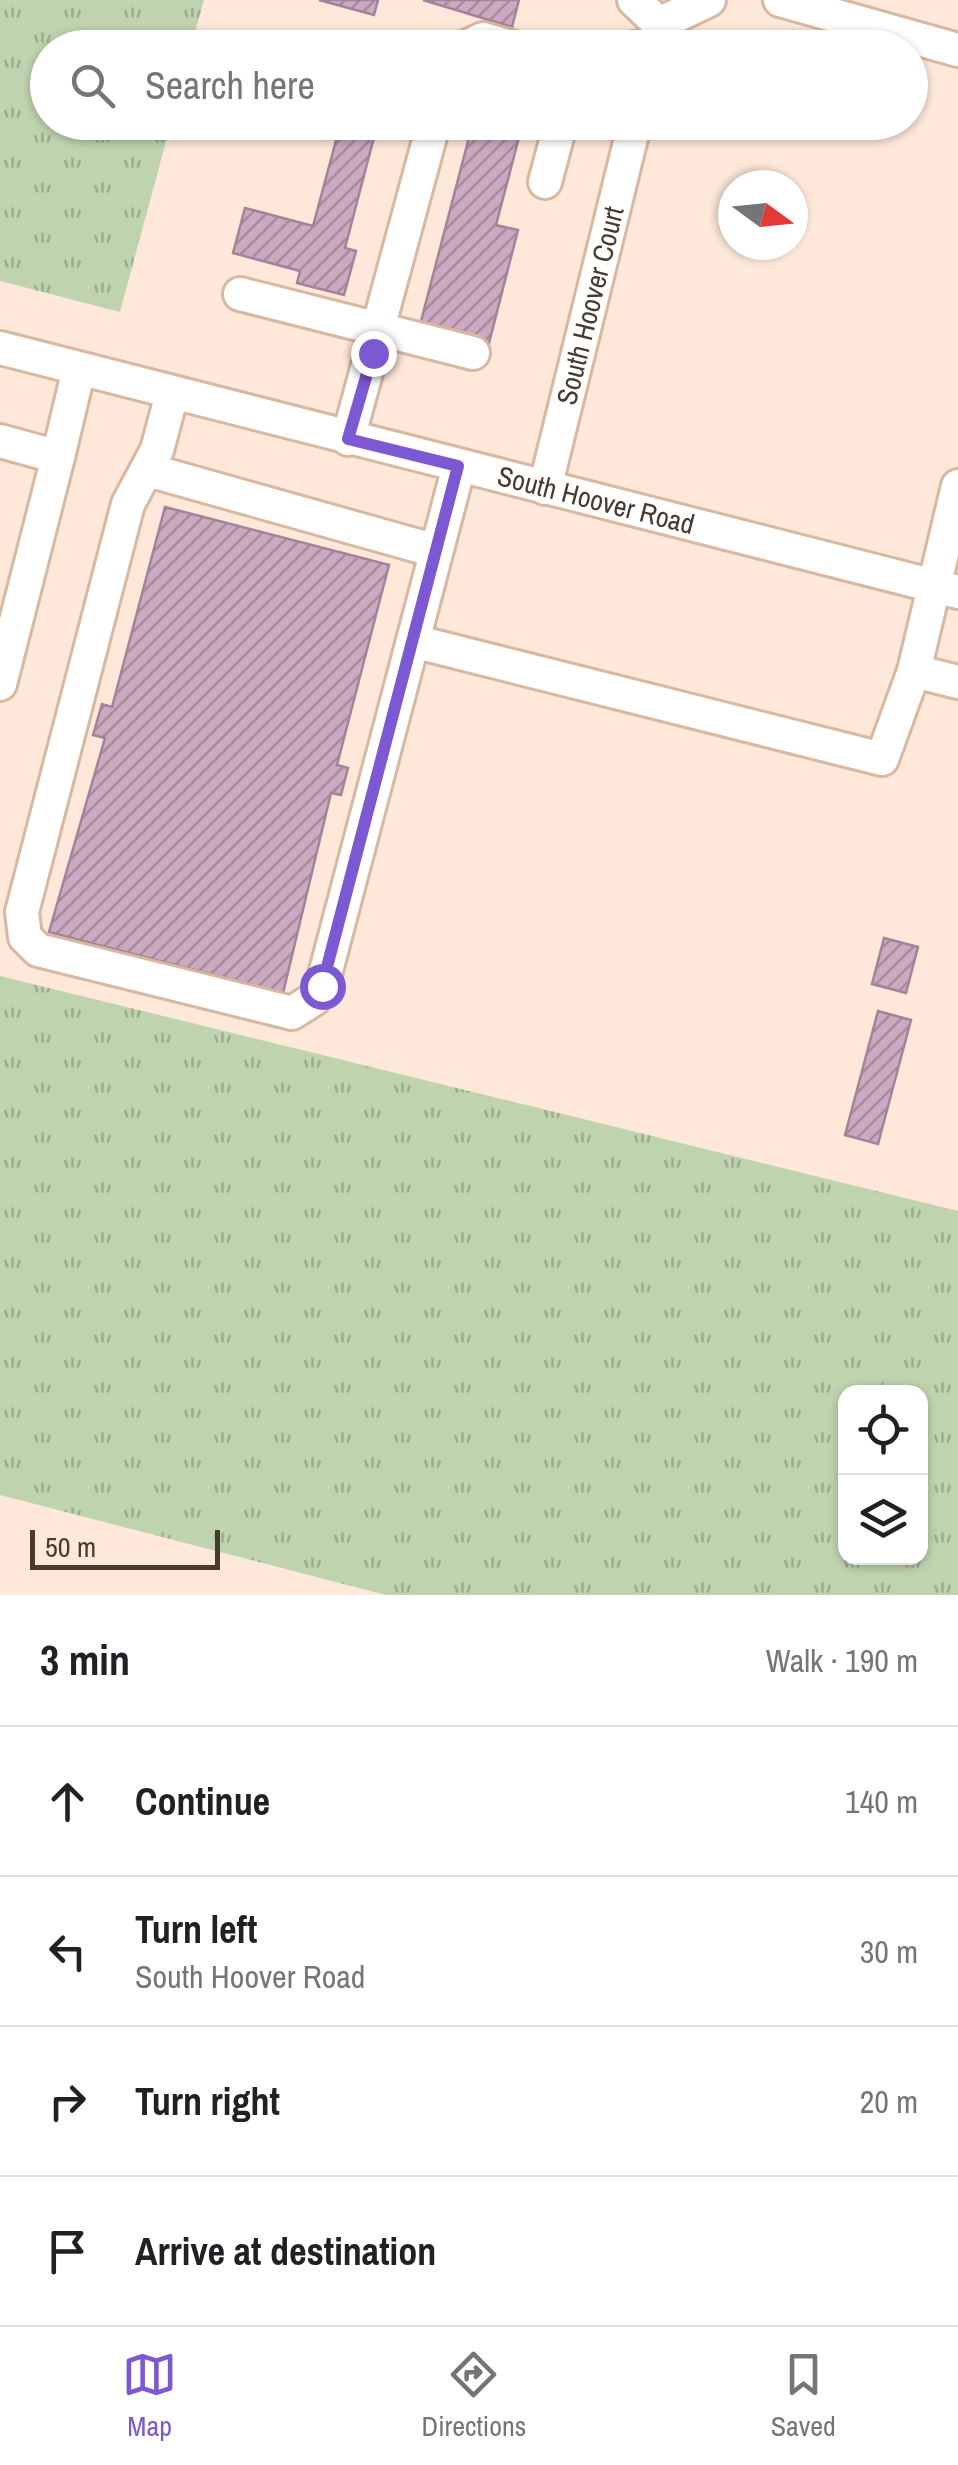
<!DOCTYPE html>
<html lang="en">
<head>
<meta charset="utf-8">
<style>
	body { margin:0; font-family:"Archivo Narrow",sans-serif; background:#f6f6f6; color:#202124 }
	.controls { position:absolute; right:30px; bottom:30px; display:grid; overflow:hidden; border-radius:20px; box-shadow:0 2px 8px #0004 }
	.controls button { width:90px; height:90px; display:grid; place-items:center; padding:0; border:0; border-bottom:2px solid #e0e0e0; background:#fff; color:#202124; font:50px sans-serif }
	.compass { position:absolute; left:718px; top:170px; width:90px; height:90px; border-radius:50%; background:#fff; box-shadow:0 2px 8px #0004; rotate:105deg }
	.scale { position:absolute; left:30px; bottom:25px; width:190px; box-sizing:border-box; padding-left:10px; border:5px solid #473a30; border-top:0; font-size:28px; line-height:35px; white-space:nowrap; color:#473a30; -webkit-text-stroke:8px #fde8da; paint-order:stroke }
	.stop { position:absolute; width:30px; height:30px; margin:-22px; border:8px solid #7c58d2; border-radius:50%; background:#fff }
	.stop.end { background:#7c58d2; border-color:#fff; box-shadow:0 2px 10px #0008 }
	.list { margin:0; padding:0; list-style:none }
	h2 { display:flex; justify-content:space-between; align-items:center; height:130px; margin:0; padding:0 40px; font-size:42px }
	h2 small { font-size:32px; font-weight:400; color:#757577 }
	.list li { display:grid; grid-template-columns:65px 1fr auto; gap:30px; align-items:center; box-sizing:border-box; height:150px; padding:0 40px; border-top:2px solid #e0e0e0 }
	.list b { display:block; font-size:38px; white-space:nowrap }
	.list p { margin:0; font-size:32px; white-space:nowrap; color:#757577 }
	.list em { font-size:32px; font-style:normal; color:#757577 }
	.icon { flex:none; width:55px; height:55px; fill:none; stroke:currentColor; stroke-width:2; stroke-linecap:round; stroke-linejoin:round }
	.map { position:relative; flex:none; width:958px; height:1595px; overflow:hidden }
	.search { position:absolute; background:#fff; box-shadow:0 2px 8px #0004; left:30px; right:30px; top:30px; height:110px; display:flex; align-items:center; gap:25px; box-sizing:border-box; padding:0 35px; border-radius:55px; color:#757577; font-size:38px }
	.sheet { height:730px; background:#fff }
	nav { display:flex; justify-content:space-around; align-items:center; box-sizing:border-box; height:140px; border-top:2px solid #e0e0e0; background:#fff; font-size:28px; color:#757577 }
	nav a { display:grid; justify-items:center; gap:5px }
	nav .on { color:#7c58d2 }
	.map>svg:first-child { display:block }
	.grass { fill:url(#grass-tufts); fill-rule:evenodd }
	.building { fill:url(#building-hatch); stroke:#a28399; stroke-width:2.5 }
	.lines { fill:none; stroke-linecap:round; stroke-linejoin:round }
	.minor-casing { stroke:#d8b8a0; stroke-width:38 }
	.minor { stroke:#fff; stroke-width:32 }
	.route { stroke:#7c58d2; stroke-width:12 }
	.labels { text-anchor:middle; stroke-width:10; stroke-linejoin:round; paint-order:stroke }
	.street-label { font-size:28px; fill:#473a30; stroke:#fde8da }
</style>
</head>
<body>
<div class="map">
<svg width="958" height="1595" viewBox="0 0 958 1595">
	<defs>
		<pattern id="grass-tufts" width="24" height="20" patternUnits="userSpaceOnUse" patternTransform="scale(2.5)"><rect width="24" height="20" fill="#bfd3af"/><path d="M3 7l-1-3M5 7V3M7 7l1-3M15 17l-1-3M17 17v-4M19 17l1-3" fill="none" stroke="#9dac8f"/></pattern>
		<pattern id="building-hatch" width="6" height="6" patternUnits="userSpaceOnUse" patternTransform="scale(2.5)"><rect width="6" height="6" fill="#cba9c0"/><path d="M-1 1l2-2M0 6l6-6M5 7l2-2" fill="none" stroke="#a78b9c"/></pattern>
	</defs>
	<rect width="100%" height="100%" fill="#fde8da"/>
	<g class="grass">
		<path d="M0 0H204L191 47 48 48V122L171 123 120 312 0 281Z"/>
		<path d="M0 976 958 1211V1595H386L0 1495ZM846 1392H920V1558H846Z"/>
	</g>
	<g class="building">
		<path d="M319 0H378L374 15Z"/>
		<path d="M423 0H519L512 27Z"/>
		<path d="M341 122H378L345 248 356 251 344 295 297 283 300 271 233 253 245 208 313 226Z"/>
		<path d="M473 122H523L496 225 518 230 489 343 420 325Z"/>
		<path d="M165 507 389 565 337 765 348 768 341 795 331 793 283 993 49 932 105 738 93 735 102 704 112 707Z"/>
		<path d="M884 938 918 947 906 993 872 984Z"/>
		<path d="M878 1011 911 1020 878 1144 845 1135Z"/>
	</g>
	<g class="lines">
		<g class="minor-casing">
			<g id="minor">
				<path d="M634 0 659 24"/>
				<path d="M780 0 958 50"/>
				<path d="M659 24 709 0"/>
				<path d="M464 48 483 39 515 48"/>
				<path d="M633 48 653 45"/>
				<path d="M545 182 561 122"/>
				<path d="M240 294 473 353"/>
				<path id="s1" d="M0 348 958 592"/>
				<path d="M172 394 157 450 128 504 22 912 25 937 38 950 292 1013 314 999 322 986 459 466"/>
				<path d="M348 439 434 122"/>
				<path d="M0 441 58 457 79 369"/>
				<path d="M148 470 436 551"/>
				<path d="M958 486 914 671 958 682"/>
				<path id="s2" d="M545 488 635 122"/>
				<path d="M413 641 882 759 914 671"/>
				<path d="M0 684 58 457"/>
			</g>
		</g>
		<use href="#minor" class="minor"/>
	</g>
	<g class="lines">
		<path class="route" d="M322 986 458 466 348 439 373 353"/>
	</g>
	<g class="labels">
		<g class="street-label">
			<text dy="10" stroke="none"><textPath href="#s2" startOffset="188">South Hoover Court</textPath></text>
			<text dy="10" stroke="none"><textPath href="#s1" startOffset="615">South Hoover Road</textPath></text>
		</g>
	</g>
</svg>
<div class="controls">
<button><svg class="icon" aria-label="locate" viewBox="0 0 24 24"><circle cx="12" cy="12" r="6"/><path d="M12 2v4M12 18v4M2 12h4M18 12h4"/></svg></button>
<button><svg class="icon" aria-label="layers" viewBox="0 0 24 24"><path d="M12 4l9 5-9 5-9-5zM3 14l9 5 9-5"/></svg></button>
</div>
<svg class="compass" viewBox="-18 -18 36 36"><path d="M0-13l5 13h-10z" fill="#e53935"/><path d="M0 13l5-13h-10z" fill="#757577"/></svg>
<div class="scale">50 m</div>
<div class="stop" style="left:322px;top:986px"></div>
<div class="stop end" style="left:373px;top:353px"></div>
<div class="search"><svg class="icon" aria-label="search" viewBox="0 0 24 24"><circle cx="10" cy="10" r="6"/><path d="M15 15l6 6"/></svg>Search here</div>
</div>
<section class="sheet">
<h2>3 min<small>Walk · 190 m</small></h2>
<ul class="list">
<li><svg class="icon" aria-label="ahead" viewBox="0 0 24 24"><path d="M12 20V5M6 11l6-6 6 6"/></svg><div><b>Continue</b></div><em>140 m</em></li>
<li><svg class="icon" aria-label="left" viewBox="0 0 24 24"><path d="M17 20v-9H6M10 6l-5 5 5 5"/></svg><div><b>Turn left</b><p>South Hoover Road</p></div><em>30 m</em></li>
<li><svg class="icon" aria-label="right" viewBox="0 0 24 24"><path d="M7 20v-9h11M14 6l5 5-5 5"/></svg><div><b>Turn right</b></div><em>20 m</em></li>
<li><svg class="icon" aria-label="arrive" viewBox="0 0 24 24"><path d="M6 21V4h12l-3 4 3 4H6"/></svg><div><b>Arrive at destination</b></div></li>
</ul>
</section>
<nav>
<a class="on"><svg class="icon" aria-label="map" viewBox="0 0 24 24"><path d="M3 6l6-2 6 2 6-2v14l-6 2-6-2-6 2zM9 4v14M15 6v14"/></svg>Map</a>
<a><svg class="icon" aria-label="directions" viewBox="0 0 24 24"><path d="M12 3l9 9-9 9-9-9zM9 14v-3h6M13 9l2 2-2 2"/></svg>Directions</a>
<a><svg class="icon" aria-label="saved" viewBox="0 0 24 24"><path d="M7 4h10v16l-5-4-5 4z"/></svg>Saved</a>
</nav>
</body>
</html>
